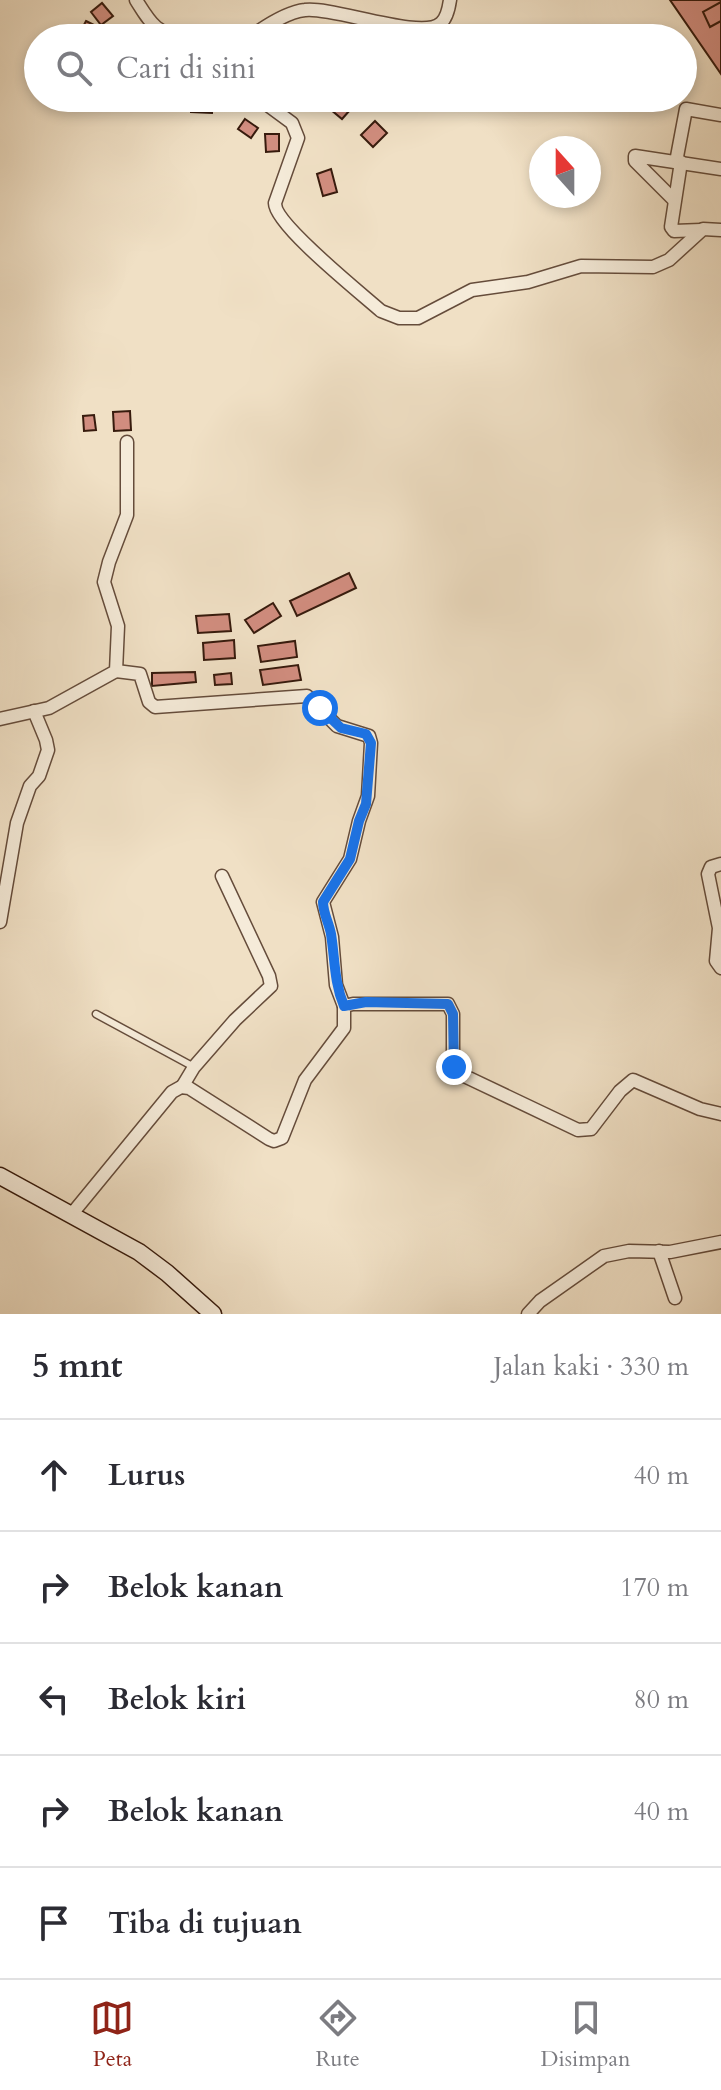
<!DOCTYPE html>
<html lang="id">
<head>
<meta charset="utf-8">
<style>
	body { margin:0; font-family:Cardo,serif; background:#f7f7f7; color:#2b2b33 }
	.compass { position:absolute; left:529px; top:136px; width:72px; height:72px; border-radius:50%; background:#fff; box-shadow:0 4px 12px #0003; rotate:339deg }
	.stop { position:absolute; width:24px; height:24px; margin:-18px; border:6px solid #1a73e8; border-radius:50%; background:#fff }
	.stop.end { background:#1a73e8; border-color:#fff; box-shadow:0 2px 8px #0008 }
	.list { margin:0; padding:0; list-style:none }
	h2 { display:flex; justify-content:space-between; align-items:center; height:104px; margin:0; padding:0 32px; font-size:34px }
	h2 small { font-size:26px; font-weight:400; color:#7c7c81 }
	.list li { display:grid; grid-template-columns:52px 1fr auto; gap:24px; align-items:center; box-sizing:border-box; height:112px; padding:0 32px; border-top:2px solid #e1e1e2 }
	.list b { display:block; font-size:30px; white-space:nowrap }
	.list em { font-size:26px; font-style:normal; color:#7c7c81 }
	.icon { flex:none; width:44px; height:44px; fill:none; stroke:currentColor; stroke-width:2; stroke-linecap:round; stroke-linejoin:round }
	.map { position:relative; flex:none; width:721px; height:1314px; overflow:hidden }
	.search { position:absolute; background:#fff; box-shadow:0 4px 12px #0003; left:24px; right:24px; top:24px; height:88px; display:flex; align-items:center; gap:20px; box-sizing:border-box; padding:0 28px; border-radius:44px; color:#7c7c81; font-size:30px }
	.sheet { height:664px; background:#fff }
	nav { display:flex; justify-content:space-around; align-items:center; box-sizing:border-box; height:112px; border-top:2px solid #e1e1e2; background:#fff; font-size:22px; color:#7c7c81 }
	nav a { display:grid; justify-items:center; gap:4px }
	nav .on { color:#8f2418 }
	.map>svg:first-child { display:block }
	.building { fill:#d18d7f; stroke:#371b0d; stroke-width:2 }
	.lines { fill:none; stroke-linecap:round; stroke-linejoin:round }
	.service-casing { stroke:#654c3b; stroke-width:9 }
	.minor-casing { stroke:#654c3b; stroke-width:15 }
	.secondary-casing { stroke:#371b0d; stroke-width:19 }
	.service { stroke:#f5ebd9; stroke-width:6 }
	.minor { stroke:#f5ebd9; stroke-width:12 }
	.secondary { stroke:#f5ebd9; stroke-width:16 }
	.route { stroke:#1a73e8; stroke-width:10 }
</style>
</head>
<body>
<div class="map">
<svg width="721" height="1314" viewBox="0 0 721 1314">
	<rect width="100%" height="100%" fill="#f0e0c5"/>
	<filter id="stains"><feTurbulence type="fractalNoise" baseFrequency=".0025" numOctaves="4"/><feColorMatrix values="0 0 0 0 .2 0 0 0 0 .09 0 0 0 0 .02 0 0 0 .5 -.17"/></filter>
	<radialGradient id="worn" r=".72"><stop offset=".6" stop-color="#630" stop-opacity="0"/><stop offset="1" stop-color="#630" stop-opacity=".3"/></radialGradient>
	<g class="building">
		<path d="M670 0H721V74Z"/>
		<path d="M721 2V21L710 27 703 12Z"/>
		<path d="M102 3 113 16 101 25 91 12Z"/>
		<path d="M86 21 98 27 93 38 78 36Z"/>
		<rect x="178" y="98" width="12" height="13"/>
		<path d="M191 98H213L212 113 191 112Z"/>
		<path d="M338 99 350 110 342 119 330 109Z"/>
		<path d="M245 119 258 128 251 138 238 129Z"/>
		<path d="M375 121 387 133 373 147 361 135Z"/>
		<path d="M265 134H279V151L266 152Z"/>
		<path d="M331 169 337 192 323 196 317 174Z"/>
		<path d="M130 411 131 430 114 431 113 412Z"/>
		<path d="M94 415 96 430 84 431 83 416Z"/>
		<path d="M349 573 356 588 297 616 290 601Z"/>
		<path d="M273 603 281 616 254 633 245 620Z"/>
		<path d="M229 614 231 631 198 633 196 616Z"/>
		<path d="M234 640 235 658 204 660 203 643Z"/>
		<path d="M295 641 297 657 261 662 258 646Z"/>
		<path d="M298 665 301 680 263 685 260 670Z"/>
		<path d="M195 672 196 682 152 686V673Z"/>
		<path d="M231 673 232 684 215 685 214 675Z"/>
	</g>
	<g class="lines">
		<g class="service-casing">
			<path id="service" d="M96 1014 194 1067"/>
		</g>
		<g class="minor-casing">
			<g id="minor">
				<path d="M136 0C151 24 156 34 186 38"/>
				<path d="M249 38C264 27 286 12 305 10 332 6 422 41 441 23 447 18 449 7 450 0"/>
				<path d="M258 98 292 123 298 138 275 203C274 224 362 294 381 311L399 318H418L472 290 528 282 581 266 653 267 669 260 703 229 721 230"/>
				<path d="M676 162 686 109 721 115"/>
				<path d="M681 162 671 227 674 231 701 230"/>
				<path d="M674 200 635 161V156L721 169"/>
				<path d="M116 671 140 674 149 702 155 707 307 696 337 726 369 736 371 743 368 796 359 821 350 859 323 902 332 937 336 985 344 1006"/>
				<path d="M0 719 49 708 116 671 118 626 104 582 109 562 127 515V442"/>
				<path d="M721 864 711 867 708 874 719 928 716 961 721 968"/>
				<path d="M0 922 17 823 30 786 39 776 48 750 46 740 34 711"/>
				<path d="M182 1087 194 1067 235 1020 271 986 269 976 222 876"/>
				<path d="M71 1215 172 1092 181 1087 189 1088 269 1139 274 1141 282 1138 305 1080 344 1028V1006L353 1004H448L453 1014V1064L456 1072 578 1130 591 1129 620 1091 633 1080 700 1109 721 1114"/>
				<path d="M659 1251 675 1298"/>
				<path d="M528 1314 540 1301 604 1256 629 1251 670 1252 721 1242"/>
			</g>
		</g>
		<g class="secondary-casing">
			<path id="secondary" d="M0 1176 139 1252 167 1273 213 1314"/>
		</g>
		<use href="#service" class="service"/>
		<use href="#minor" class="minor"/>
		<use href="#secondary" class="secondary"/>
	</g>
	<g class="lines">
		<path class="route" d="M320 708 341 728 366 734 371 743 366 804 359 821 350 859 323 902C323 913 329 923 331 934 335 959 334 982 344 1006L366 1002 448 1004 453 1014 454 1067"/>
	</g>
	<rect width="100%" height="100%" filter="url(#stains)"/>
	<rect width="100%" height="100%" fill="url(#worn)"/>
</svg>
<svg class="compass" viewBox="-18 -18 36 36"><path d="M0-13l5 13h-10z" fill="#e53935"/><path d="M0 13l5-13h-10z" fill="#7c7c81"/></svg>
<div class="stop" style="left:320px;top:708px"></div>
<div class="stop end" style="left:454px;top:1067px"></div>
<div class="search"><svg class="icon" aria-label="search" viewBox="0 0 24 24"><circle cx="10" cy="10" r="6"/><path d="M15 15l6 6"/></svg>Cari di sini</div>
</div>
<section class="sheet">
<h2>5 mnt<small>Jalan kaki · 330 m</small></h2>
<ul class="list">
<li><svg class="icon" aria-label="ahead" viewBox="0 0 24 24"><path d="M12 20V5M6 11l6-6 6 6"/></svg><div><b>Lurus</b></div><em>40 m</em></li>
<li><svg class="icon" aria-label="right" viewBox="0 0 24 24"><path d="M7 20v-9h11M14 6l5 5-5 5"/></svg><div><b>Belok kanan</b></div><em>170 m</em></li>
<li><svg class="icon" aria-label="left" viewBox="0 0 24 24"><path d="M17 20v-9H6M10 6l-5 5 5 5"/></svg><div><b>Belok kiri</b></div><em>80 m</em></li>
<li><svg class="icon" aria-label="right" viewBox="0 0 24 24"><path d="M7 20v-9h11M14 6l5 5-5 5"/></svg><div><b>Belok kanan</b></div><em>40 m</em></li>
<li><svg class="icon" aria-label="arrive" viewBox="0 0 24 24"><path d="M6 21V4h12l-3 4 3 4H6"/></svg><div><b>Tiba di tujuan</b></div></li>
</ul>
</section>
<nav>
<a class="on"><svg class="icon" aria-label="map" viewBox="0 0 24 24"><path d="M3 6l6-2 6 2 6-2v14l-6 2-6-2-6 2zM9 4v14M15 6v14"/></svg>Peta</a>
<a><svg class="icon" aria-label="directions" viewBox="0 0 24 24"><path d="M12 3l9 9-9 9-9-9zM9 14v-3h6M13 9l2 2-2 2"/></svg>Rute</a>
<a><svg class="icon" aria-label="saved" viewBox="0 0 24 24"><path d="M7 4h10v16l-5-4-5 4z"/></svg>Disimpan</a>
</nav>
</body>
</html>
